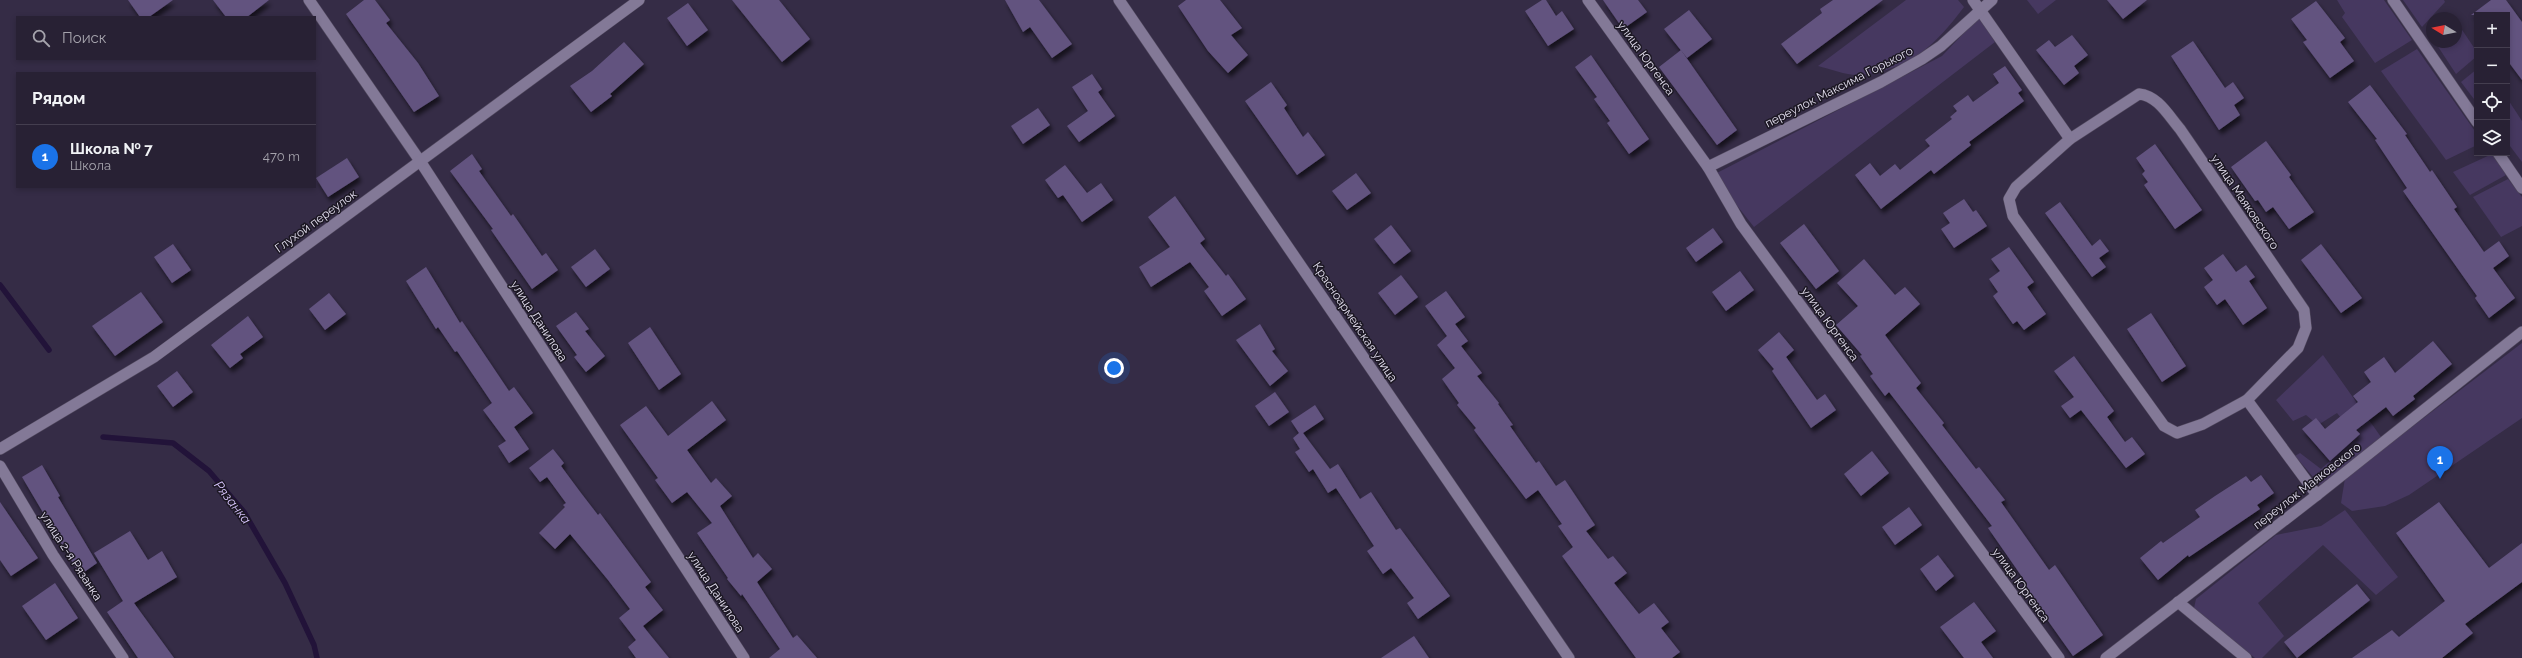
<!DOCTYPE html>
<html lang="ru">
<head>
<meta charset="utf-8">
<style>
	body { margin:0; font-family:Raleway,sans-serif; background:#30293c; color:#f1f3f6 }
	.controls { position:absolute; right:12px; top:12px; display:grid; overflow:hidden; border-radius:0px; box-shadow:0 2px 6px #0003 }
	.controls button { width:36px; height:36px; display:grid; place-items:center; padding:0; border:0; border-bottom:1px solid #443e4f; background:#282134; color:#f1f3f6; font:20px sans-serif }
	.compass { position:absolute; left:2426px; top:12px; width:36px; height:36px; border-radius:50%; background:#282134; box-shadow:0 2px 6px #0003; rotate:280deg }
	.you { position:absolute; left:1114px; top:368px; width:14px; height:14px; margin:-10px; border:3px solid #fff; border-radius:50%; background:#1a73e8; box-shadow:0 0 0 6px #1a73e833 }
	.badge { display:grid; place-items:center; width:26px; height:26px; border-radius:50%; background:#1a73e8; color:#fff; font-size:13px; font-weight:700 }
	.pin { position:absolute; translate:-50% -33px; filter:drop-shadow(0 1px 2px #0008) }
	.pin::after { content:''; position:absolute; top:21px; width:14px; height:12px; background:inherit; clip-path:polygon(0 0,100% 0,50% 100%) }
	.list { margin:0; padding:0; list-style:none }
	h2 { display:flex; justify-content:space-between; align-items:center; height:52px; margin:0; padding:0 16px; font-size:17px }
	h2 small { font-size:13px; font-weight:400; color:#a5a3ac }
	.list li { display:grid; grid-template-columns:26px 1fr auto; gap:12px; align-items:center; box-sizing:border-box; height:64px; padding:0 16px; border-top:1px solid #443e4f }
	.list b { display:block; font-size:15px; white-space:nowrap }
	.list p { margin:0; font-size:13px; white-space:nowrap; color:#a5a3ac }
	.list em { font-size:13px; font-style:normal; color:#a5a3ac }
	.icon { flex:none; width:22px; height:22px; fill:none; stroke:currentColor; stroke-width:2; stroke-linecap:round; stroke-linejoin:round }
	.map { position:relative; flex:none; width:2522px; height:658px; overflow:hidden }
	.search { position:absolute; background:#282134; box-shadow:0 2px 6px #0003; left:16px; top:16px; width:300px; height:44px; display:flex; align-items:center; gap:10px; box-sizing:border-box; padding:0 14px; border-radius:0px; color:#a5a3ac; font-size:15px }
	.panel { position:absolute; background:#282134; box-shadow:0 2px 6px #0003; left:16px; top:72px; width:300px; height:116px; border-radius:0px }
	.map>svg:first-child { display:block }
	.green { fill:#463860 }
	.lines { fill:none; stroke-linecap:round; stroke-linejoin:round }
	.stream { stroke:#221339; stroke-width:5.5 }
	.building { fill:#62537f; filter:url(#shadow) }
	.minor-casing { stroke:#51495e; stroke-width:12 }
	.minor { stroke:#837997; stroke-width:11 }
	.labels { text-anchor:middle; stroke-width:3; stroke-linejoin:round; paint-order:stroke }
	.street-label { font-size:12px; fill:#e4dff0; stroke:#1b1722 }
	.water-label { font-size:13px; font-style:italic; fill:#d6c3fc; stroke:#1b1722 }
</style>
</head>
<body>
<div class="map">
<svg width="2522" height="658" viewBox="0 0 2522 658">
	<defs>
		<filter id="shadow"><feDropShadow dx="2.5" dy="4.5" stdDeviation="2" flood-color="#0009"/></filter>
	</defs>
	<rect width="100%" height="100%" fill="#352c46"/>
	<g class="green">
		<path d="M1906 0H1958L1964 7C1935 45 1911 70 1860 75 1848 76 1830 69 1818 66Z"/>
		<path d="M2027 0H2056L2038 14Z"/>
		<path d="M2337 0H2384L2412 40 2375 63 2342 17 2345 13Z"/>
		<path d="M2403 0H2444L2445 2 2422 27Z"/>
		<path d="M1979 17 1995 42 1754 227 1731 198 1715 174 1942 56Z"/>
		<path d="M2456 21 2477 52V56L2456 74 2435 42H2456Z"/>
		<path d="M2417 49 2477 134V145L2446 160 2381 71Z"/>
		<path d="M2477 69V103L2461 82Z"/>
		<path d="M2507 98 2522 121V162L2507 142Z"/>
		<path d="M2492 154 2506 175 2470 195 2453 172Z"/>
		<path d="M2508 179 2522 197V226L2501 237 2473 197Z"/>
		<path d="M2522 343V418L2409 495 2385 506 2352 511 2341 503 2345 478Z"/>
		<path d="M2323 355 2381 437 2321 486 2295 456 2300 453 2321 469 2356 437 2337 413 2318 425 2306 415 2293 421 2276 400Z"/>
		<path d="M2345 510 2398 577 2376 595 2323 545 2258 603 2284 636 2262 658H2255L2194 608 2196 599 2276 535 2321 526Z"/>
	</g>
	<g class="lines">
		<g class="stream">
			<path d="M0 285 49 350"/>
			<path d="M103 437 173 443 209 471 244 512 285 583 314 645 317 658"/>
		</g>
	</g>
	<g class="building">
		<path d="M128 0H173L149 17H140Z"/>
		<path d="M213 0H269L247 17H226Z"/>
		<path d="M364 0H375L390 20 386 23 418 63 439 96 414 112 346 14Z"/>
		<path d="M732 0H779L810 39 782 62Z"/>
		<path d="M1005 0H1039L1072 44 1052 58 1030 27 1023 32Z"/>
		<path d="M1186 0H1220L1242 28 1231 35 1248 55 1228 73 1208 51 1178 6Z"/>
		<path d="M1542 0H1546L1556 16 1562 11 1574 29 1548 46 1525 11Z"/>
		<path d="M1603 0H1638L1647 12 1623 29Z"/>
		<path d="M1833 0H1883L1797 64 1781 44 1822 13 1820 9Z"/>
		<path d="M2107 0H2147L2123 19Z"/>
		<path d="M2491 0H2506L2522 22V80L2507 60V15H2471Z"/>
		<path d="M2316 1 2345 38 2340 42 2354 61 2330 78 2303 42 2307 40 2291 19Z"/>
		<path d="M688 3 708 30 687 46 667 18Z"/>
		<path d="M1689 10 1712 39 1687 58 1664 29Z"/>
		<path d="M2072 35 2088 55 2074 66 2079 73 2064 85 2036 50 2049 40 2055 47Z"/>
		<path d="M2193 41 2225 88 2233 82 2244 98 2234 105 2240 115 2219 130 2171 56Z"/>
		<path d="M624 42 644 64 610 94 612 96 591 112 570 86 592 71Z"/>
		<path d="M1681 50 1737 130 1717 145 1659 67Z"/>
		<path d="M1591 55 1649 139 1629 154 1607 123 1610 121 1594 99 1597 97 1575 67Z"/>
		<path d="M2005 66 2022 90 2018 93 2024 101 1969 142 1971 145 1934 174 1931 170 1881 209 1855 175 1870 163 1880 176 1895 164 1900 170 1930 146 1925 140 1952 119 1950 117 1957 111 1953 106 1968 95 1973 102 1999 83 1993 74Z"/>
		<path d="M1092 74 1102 89 1098 92 1115 116 1079 142 1067 126 1088 111 1072 87Z"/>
		<path d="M1271 82 1287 105 1284 108 1303 137 1308 132 1325 155 1297 175 1245 101Z"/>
		<path d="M2370 85 2407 134 2405 135 2430 172 2432 170 2457 207 2454 209 2484 252 2499 241 2509 256 2493 268 2515 298 2489 318 2475 298 2477 296 2403 191 2407 188 2375 140 2377 139 2348 102Z"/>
		<path d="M1038 108 1050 125 1023 144 1011 126Z"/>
		<path d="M2266 141 2291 175 2289 177 2314 212 2289 229 2273 207 2266 212 2258 200 2255 201 2231 167Z"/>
		<path d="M2155 144 2202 210 2175 229 2144 185 2148 182 2142 174 2145 171 2136 158Z"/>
		<path d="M472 154 482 169 479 171 511 216 513 214 542 256 546 253 558 270 532 289 491 230 493 229 450 171Z"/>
		<path d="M347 158 359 177 328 197 316 178Z"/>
		<path d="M1065 165 1087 193 1101 183 1113 200 1082 222 1063 195 1058 198 1045 180Z"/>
		<path d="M1356 173 1371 193 1347 210 1332 191Z"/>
		<path d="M1175 196 1205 239 1200 243 1226 276 1228 274 1246 299 1222 316 1204 291 1209 287 1190 262 1151 287 1139 267 1170 247 1148 217Z"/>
		<path d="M1964 199 1973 212 1976 210 1987 226 1954 248 1941 229 1950 223 1943 213Z"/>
		<path d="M2060 202 2092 246 2100 239 2109 251 2099 258 2106 267 2092 277 2045 213Z"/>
		<path d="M1804 224 1839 271 1816 289 1780 243Z"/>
		<path d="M1391 225 1411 251 1394 264 1374 239Z"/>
		<path d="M1713 228 1723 242 1696 262 1686 248Z"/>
		<path d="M173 244 191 270 172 283 154 257Z"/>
		<path d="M2321 244 2362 298 2341 313 2301 260Z"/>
		<path d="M2009 247 2034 282 2027 287 2046 314 2024 330 2017 321 2013 324 1993 296 1998 292 1989 279 2000 271 1991 259Z"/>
		<path d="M595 249 610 269 586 287 571 267Z"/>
		<path d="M2223 254 2236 272 2246 265 2255 277 2249 281 2267 308 2243 325 2225 299 2217 305 2204 287 2213 280 2204 268Z"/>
		<path d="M1864 259 1895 295 1905 287 1920 304 1885 335 1921 383 1916 388 1944 423 1942 425 1976 469 1979 467 2005 500 2001 502 2049 570 2055 565 2103 635 2073 656 2024 587 2027 584 1988 528 1992 526 1889 392 1885 396 1870 376 1873 374 1860 356 1862 355 1836 325 1858 306 1837 283Z"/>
		<path d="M426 267 460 323 462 321 509 391 514 387 533 413 514 427 529 449 509 463 498 446 506 441 483 410 492 403 457 351 455 352 438 327 436 329 406 281Z"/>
		<path d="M1740 271 1754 290 1726 311 1712 292Z"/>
		<path d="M1401 275 1418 297 1395 315 1378 293Z"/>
		<path d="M1446 291 1465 317 1455 324 1468 341 1461 346 1482 373 1477 376 1499 403 1498 404 1513 425 1510 426 1536 463 1539 461 1556 486 1565 480 1595 525 1586 531 1608 559 1613 556 1627 573 1614 583 1639 614 1654 603 1669 622 1661 628 1680 652 1672 658H1636L1562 556 1573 547 1558 526 1562 524 1538 490 1526 499 1474 430 1476 428 1457 405 1459 403 1442 379 1455 368 1437 345 1447 336 1425 306Z"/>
		<path d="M141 292 163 322 115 356 92 326Z"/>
		<path d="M329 293 346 314 325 330 309 309Z"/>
		<path d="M576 312 589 329 585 331 605 356 586 372 574 357 577 355 556 326Z"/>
		<path d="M2151 313 2186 366 2162 382 2127 329Z"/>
		<path d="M248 316 263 337 240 354 243 358 230 368 211 345Z"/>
		<path d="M1260 324 1275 349 1272 351 1288 371 1270 386 1236 340Z"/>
		<path d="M650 327 681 374 659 390 628 343Z"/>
		<path d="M1779 332 1794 350 1786 357 1817 400 1825 394 1836 410 1811 428 1772 371 1774 369 1758 350Z"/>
		<path d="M2433 341 2452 364 2413 396 2415 399 2393 416 2386 407 2356 430 2360 434 2330 461 2302 429 2316 418 2325 429 2358 402 2353 396 2371 382 2364 372 2384 357 2395 373Z"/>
		<path d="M2074 356 2114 411 2107 417 2125 442 2132 437 2145 454 2126 468 2081 410 2070 418 2061 406 2074 397 2054 371Z"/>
		<path d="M177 371 193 392 173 407 157 386Z"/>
		<path d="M1275 392 1289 412 1269 426 1255 406Z"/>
		<path d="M712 401 726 420 687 450 711 483 716 478 732 496 720 506 753 558 758 553 772 569 757 582 793 638 797 635 817 658H769L780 649 742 594 741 596 727 579 728 578 697 533 712 523 687 492 672 503 655 480 658 478 620 425 646 406 668 436Z"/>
		<path d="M1315 405 1324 419 1303 433 1330 469 1338 464 1360 499 1371 492 1396 530 1400 528 1450 596 1418 619 1407 603 1414 598 1391 568 1383 574 1367 551 1374 546 1336 488 1328 493 1313 469 1309 472 1295 452 1300 449 1293 438 1299 433 1291 421Z"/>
		<path d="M553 449 564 463 561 466 581 493 598 515 600 513 651 582 645 587 663 610 643 626 669 658H636L628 647 636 640 619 618 630 609 608 580 570 534 555 549 539 533 565 507 563 505 566 503 547 477 540 482 529 468Z"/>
		<path d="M1872 451 1889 473 1861 496 1844 474Z"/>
		<path d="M42 465 60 496 58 497 97 563 80 575 22 477Z"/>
		<path d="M2261 475 2274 493 2257 505 2260 509 2189 557 2188 555 2158 580 2140 558 2161 541 2163 543 2200 517 2195 510 2215 496 2246 476 2251 482Z"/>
		<path d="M0 502 38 558 11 576 0 560Z"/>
		<path d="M2439 502 2489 568 2522 543V582L2465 624 2473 633 2442 658H2352L2392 630 2399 637 2445 601 2396 533Z"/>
		<path d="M1909 507 1922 525 1895 545 1882 527Z"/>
		<path d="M130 531 148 560 162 551 177 577 134 603 174 658H138L107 612 123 601 94 553Z"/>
		<path d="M1938 555 1954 576 1936 591 1920 569Z"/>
		<path d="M55 583 78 618 46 640 22 606Z"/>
		<path d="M2357 584 2370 600 2297 658 2284 642Z"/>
		<path d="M1974 602 1996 631 1981 642 1993 658H1964L1940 627Z"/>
		<path d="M1414 636 1429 658H1381Z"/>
	</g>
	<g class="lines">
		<g class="minor-casing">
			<g id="minor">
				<path d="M309 0 420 161 744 658"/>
				<path d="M1119 0 1569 658"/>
				<path d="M1588 0 1708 167 1741 224 2059 658"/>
				<path d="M1973 0 2070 139 2139 94C2158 96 2168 115 2180 129L2304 310 2306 328 2298 348 2247 400 2317 495"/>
				<path d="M2393 0 2477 122"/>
				<path d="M2070 139 2016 187 2009 199 2013 216 2164 426 2177 433 2203 424 2247 400"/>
				<path d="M2498 153 2522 188"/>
				<path d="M1708 167 1881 82 1922 59 1941 46 1992 0"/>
				<path d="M0 449 154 357 639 0"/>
				<path d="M0 466 53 555 123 658"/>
				<path d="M2178 602 2246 658"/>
				<path d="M2106 658 2317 495 2522 332"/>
			</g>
		</g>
		<use href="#minor" class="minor"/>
	</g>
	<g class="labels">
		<g class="street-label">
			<text transform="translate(1646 58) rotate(54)" y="4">улица Юргенса</text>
			<text transform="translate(1839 87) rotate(-27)" y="4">переулок Максима Горького</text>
			<text transform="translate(2245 202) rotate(56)" y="4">улица Маяковского</text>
			<text transform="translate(316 221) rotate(-36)" y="4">Глухой переулок</text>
			<text transform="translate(539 321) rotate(57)" y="4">улица Данилова</text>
			<text transform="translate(1355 322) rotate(56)" y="4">Красноармейская улица</text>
			<text transform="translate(1830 324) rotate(54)" y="4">улица Юргенса</text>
			<text transform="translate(2307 486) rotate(-38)" y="4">переулок Маяковского</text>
			<text transform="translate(71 556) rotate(57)" y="4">улица 2-я Рязанка</text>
			<text transform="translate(2021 585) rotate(54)" y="4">улица Юргенса</text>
			<text transform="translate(716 592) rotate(57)" y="4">улица Данилова</text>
		</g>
		<g class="water-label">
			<text transform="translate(233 502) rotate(52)" y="5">Рязанка</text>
		</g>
	</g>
</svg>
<div class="controls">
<button>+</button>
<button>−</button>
<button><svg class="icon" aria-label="locate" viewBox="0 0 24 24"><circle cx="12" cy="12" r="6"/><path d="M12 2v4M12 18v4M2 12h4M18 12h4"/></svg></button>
<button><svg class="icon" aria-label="layers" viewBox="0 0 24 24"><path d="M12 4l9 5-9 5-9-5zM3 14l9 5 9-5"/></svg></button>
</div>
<svg class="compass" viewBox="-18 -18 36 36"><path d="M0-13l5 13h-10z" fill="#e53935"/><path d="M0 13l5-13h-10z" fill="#a5a3ac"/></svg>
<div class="you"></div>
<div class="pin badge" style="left:2440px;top:479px">1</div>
<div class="search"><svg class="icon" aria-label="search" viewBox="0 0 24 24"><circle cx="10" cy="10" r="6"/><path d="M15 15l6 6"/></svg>Поиск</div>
<section class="panel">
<h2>Рядом<small></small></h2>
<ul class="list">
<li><span class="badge">1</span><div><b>Школа № 7</b><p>Школа</p></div><em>470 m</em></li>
</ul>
</section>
</div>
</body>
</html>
